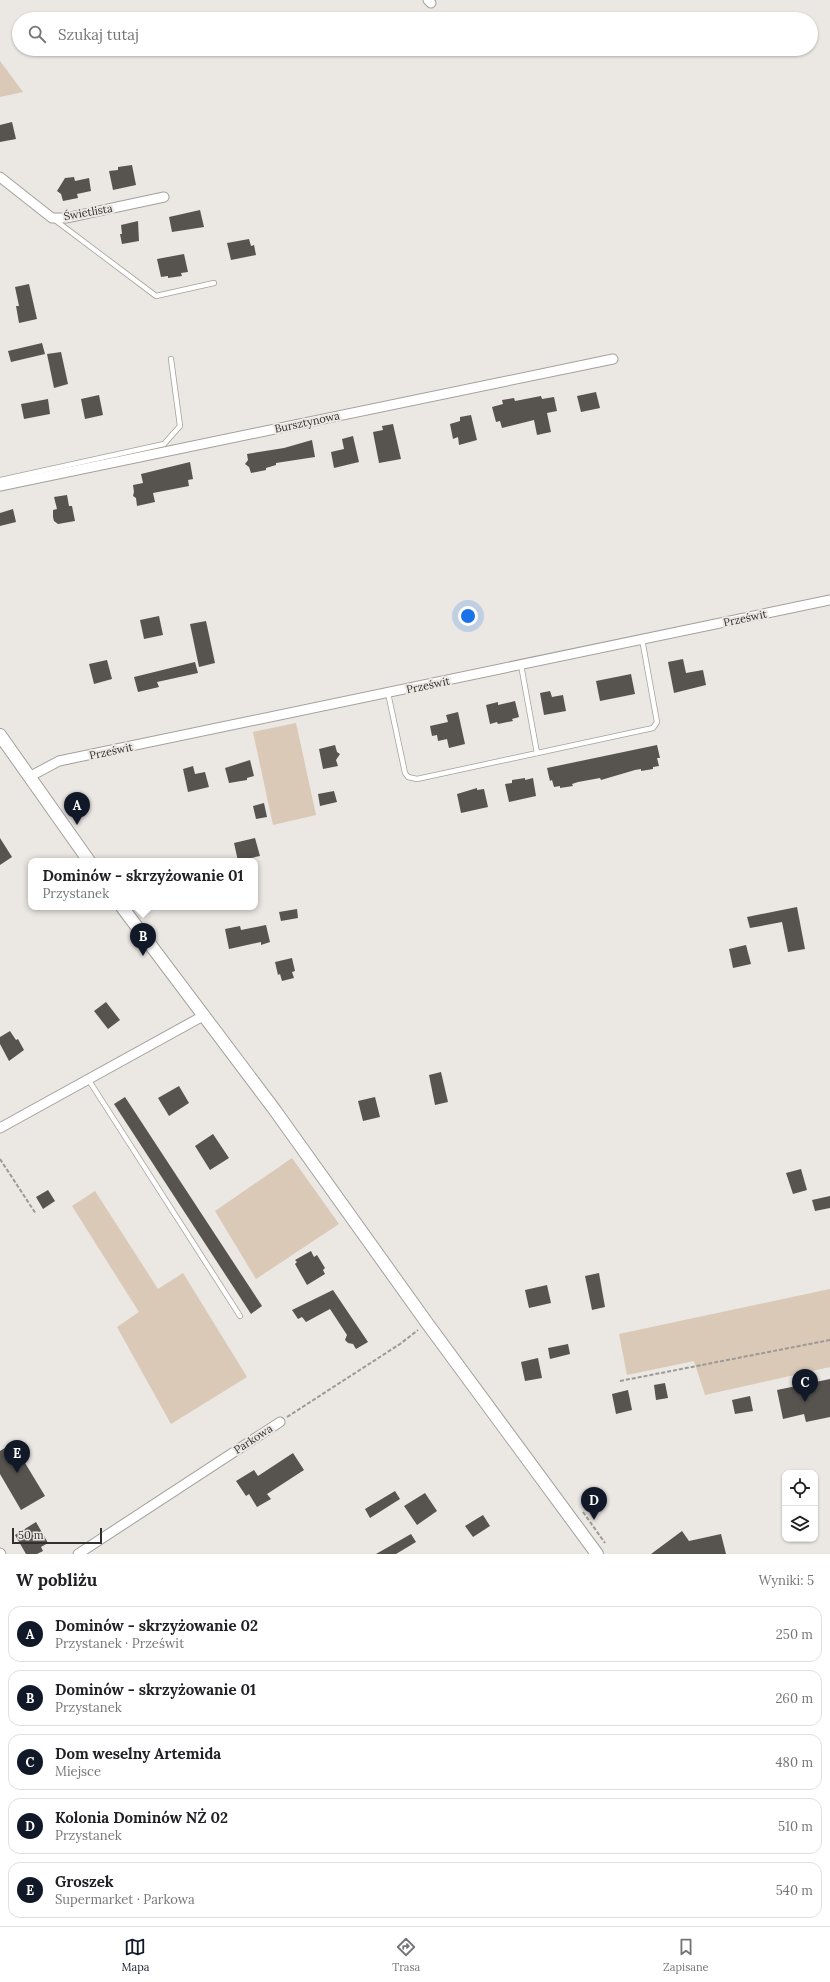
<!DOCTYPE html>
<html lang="pl">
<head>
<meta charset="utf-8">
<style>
	body { margin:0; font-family:Lora,serif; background:#f6f6f6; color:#202124 }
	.controls { position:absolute; right:12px; bottom:12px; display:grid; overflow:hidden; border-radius:8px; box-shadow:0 1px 3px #0004 }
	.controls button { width:36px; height:36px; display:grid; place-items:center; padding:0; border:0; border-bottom:1px solid #e0e0e0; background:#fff; color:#202124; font:20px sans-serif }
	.scale { position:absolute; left:12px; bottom:10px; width:90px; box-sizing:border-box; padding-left:4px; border:2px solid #32302e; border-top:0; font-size:11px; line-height:14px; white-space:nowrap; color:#32302e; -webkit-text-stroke:3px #ebe7e3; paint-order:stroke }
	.you { position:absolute; left:468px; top:616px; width:14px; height:14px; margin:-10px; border:3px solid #fff; border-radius:50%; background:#1a73e8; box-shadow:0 0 0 6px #1a73e833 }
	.badge { display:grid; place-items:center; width:26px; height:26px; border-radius:50%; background:#111827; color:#fff; font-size:13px; font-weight:700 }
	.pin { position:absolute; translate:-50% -33px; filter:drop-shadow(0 1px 2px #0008) }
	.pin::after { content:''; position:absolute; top:21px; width:14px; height:12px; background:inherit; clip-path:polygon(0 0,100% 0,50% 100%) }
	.popup { position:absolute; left:28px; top:858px; width:230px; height:52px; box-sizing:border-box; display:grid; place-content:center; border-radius:8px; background:#fff; filter:drop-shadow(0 1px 3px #0005); font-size:13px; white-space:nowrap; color:#757577 }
	.popup b { font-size:15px; color:#202124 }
	.popup::after { content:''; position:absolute; left:50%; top:100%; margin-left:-8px; border:8px solid transparent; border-top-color:#fff }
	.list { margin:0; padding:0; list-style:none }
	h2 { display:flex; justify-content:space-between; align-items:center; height:52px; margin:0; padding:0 16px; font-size:17px }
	h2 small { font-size:13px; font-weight:400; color:#757577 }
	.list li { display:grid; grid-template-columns:26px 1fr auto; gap:12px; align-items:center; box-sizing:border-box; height:56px; margin:0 8px 8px; padding:0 8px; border:1px solid #e0e0e0; border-radius:12px }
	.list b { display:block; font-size:15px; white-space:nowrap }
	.list p { margin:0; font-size:13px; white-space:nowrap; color:#757577 }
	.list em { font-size:13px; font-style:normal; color:#757577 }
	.icon { flex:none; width:22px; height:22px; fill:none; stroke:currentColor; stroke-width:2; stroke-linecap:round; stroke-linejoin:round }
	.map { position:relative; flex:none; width:830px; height:1554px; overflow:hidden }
	.search { position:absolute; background:#fff; box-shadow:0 1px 3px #0004; left:12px; right:12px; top:12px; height:44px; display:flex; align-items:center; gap:10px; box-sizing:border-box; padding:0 14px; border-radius:22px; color:#757577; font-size:15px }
	.sheet { height:372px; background:#fff }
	nav { display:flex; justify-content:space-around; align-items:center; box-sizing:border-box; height:56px; border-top:1px solid #e0e0e0; background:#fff; font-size:11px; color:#757577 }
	nav a { display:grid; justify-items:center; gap:2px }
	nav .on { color:#111827 }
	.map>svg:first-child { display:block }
	.green { fill:#d9c9b6 }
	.building { fill:#575450 }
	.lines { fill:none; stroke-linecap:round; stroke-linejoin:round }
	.service-casing { stroke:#a4a09c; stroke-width:6 }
	.minor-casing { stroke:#a4a09c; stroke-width:11 }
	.tertiary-casing { stroke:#a4a09c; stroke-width:14 }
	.path { stroke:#9c9996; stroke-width:2; stroke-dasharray:4 2; stroke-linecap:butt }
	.service { stroke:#fff; stroke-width:4.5 }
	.minor { stroke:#fff; stroke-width:9 }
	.tertiary { stroke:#fff; stroke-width:12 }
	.labels { text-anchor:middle; stroke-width:4; stroke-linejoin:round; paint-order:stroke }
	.street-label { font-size:11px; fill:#32302e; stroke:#ebe7e3 }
</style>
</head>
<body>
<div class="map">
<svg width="830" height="1554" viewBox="0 0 830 1554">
	<rect width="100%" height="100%" fill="#ebe7e3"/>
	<g class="green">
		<path d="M0 61 23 92 0 97Z"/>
		<path d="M296 723 316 815 273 825 253 732Z"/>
		<path d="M292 1158 339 1224 256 1279 215 1211Z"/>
		<path d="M95 1191 158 1289 183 1273 247 1377 171 1424 117 1327 139 1312 72 1206Z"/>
		<path d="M830 1289V1367L705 1395 694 1361 627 1375 619 1334Z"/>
	</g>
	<g class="building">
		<path d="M12 122 16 139 0 142V125Z"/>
		<path d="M132 165 136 185 113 190 109 171 118 170V167Z"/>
		<path d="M74 177 75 181 89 178 91 191 77 194 78 198 63 201 61 194 57 191 65 178Z"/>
		<path d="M200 210 204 227 172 232 169 217Z"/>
		<path d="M138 221 139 241 122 244 120 234H122L121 225Z"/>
		<path d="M249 239 251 246 254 245 256 255 231 260 227 243Z"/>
		<path d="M184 254 188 272 181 273 182 276 168 278V276L161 277 157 259Z"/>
		<path d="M29 284 37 319 19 323 16 306H19L15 287Z"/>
		<path d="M42 343 45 354 11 362 8 351Z"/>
		<path d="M61 352 68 384 54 388 47 354Z"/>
		<path d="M596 392 600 408 581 412 577 396Z"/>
		<path d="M99 395 103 415 85 419 81 399Z"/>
		<path d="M541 396 542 399 554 397 557 411 547 413 551 432 537 435 534 420 502 428 500 421 496 422 492 407 503 404 502 400 514 398 515 401Z"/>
		<path d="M48 399 50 414 24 419 21 404Z"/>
		<path d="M471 415 477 440 459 445 458 437 453 439 450 424 460 421V417Z"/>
		<path d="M393 424 401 459 379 463 373 432 383 430 382 426Z"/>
		<path d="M353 436 359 462 334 468 331 452 344 449 342 439Z"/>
		<path d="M312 440 315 457 276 463V465L266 468V470L251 473 249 467 245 464 248 460 247 454 284 448Z"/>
		<path d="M190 462 193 479 188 480 189 486 153 493 155 502 137 506 136 498 133 496 134 492 133 485 143 483 141 474Z"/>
		<path d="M67 495 69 506H72L75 521 58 524 54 521 53 517V510L57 509 54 497Z"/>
		<path d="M13 509 16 522 0 526V513Z"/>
		<path d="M159 616 163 635 144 639 140 620Z"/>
		<path d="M206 621 215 663 199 667 190 624Z"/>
		<path d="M683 659 686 673 703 670 706 685 674 693 668 662Z"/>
		<path d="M107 660 112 679 94 684 89 664Z"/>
		<path d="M195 662 198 673 157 682 159 687 138 692 134 677Z"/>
		<path d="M631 674 635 694 600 701 596 681Z"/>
		<path d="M550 691 552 697 563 695 566 711 544 715 540 693Z"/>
		<path d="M515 701 519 717 512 719 513 721 498 724 497 722 490 724 486 705 498 702V705Z"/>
		<path d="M458 712 465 744 449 748 447 739 438 741 437 735 432 736 430 726 448 722 446 715Z"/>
		<path d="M335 745 337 752 340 754 336 760 338 766 323 769 319 749Z"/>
		<path d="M657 745 660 758H657L659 766 653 767V769L641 771V769L635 770 601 780 600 778 578 782 572 784 573 786 560 788V786L554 787 552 780 550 781 547 768Z"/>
		<path d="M250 760 254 776 247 778V780L229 783 225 768Z"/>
		<path d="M193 766 195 774 205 772 209 787 188 792 183 769Z"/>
		<path d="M525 778V780L533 778 536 796 509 802 505 784 512 783V780Z"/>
		<path d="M477 788V790L484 789 488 807 461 813 457 794Z"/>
		<path d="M334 791 337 802 320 806 318 794Z"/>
		<path d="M264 803 267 817 256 819 253 806Z"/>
		<path d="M0 838 12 857 0 865Z"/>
		<path d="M255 838 260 856 238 861 234 843Z"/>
		<path d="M797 907 805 949 788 952 782 922 750 928 747 917Z"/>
		<path d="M297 909 298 918 281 921 279 912Z"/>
		<path d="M266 925 270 942 261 945V942L229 949 225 929 240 926 241 930Z"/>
		<path d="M746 945 751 964 733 968 729 949Z"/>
		<path d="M292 958 295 971 292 972 294 978 282 981 280 974 278 975 275 962Z"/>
		<path d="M106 1002 120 1020 108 1029 94 1011Z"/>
		<path d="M10 1031 16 1040 18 1039 24 1050 9 1061 0 1044V1037Z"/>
		<path d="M441 1072 448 1102 435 1105 429 1075Z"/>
		<path d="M179 1086 189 1103 169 1116 158 1098Z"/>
		<path d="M125 1097 262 1306 251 1314 114 1104Z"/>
		<path d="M375 1097 380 1117 363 1121 358 1101Z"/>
		<path d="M213 1134 229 1158 210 1170 195 1146Z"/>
		<path d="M801 1169 807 1190 793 1194 786 1173Z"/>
		<path d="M48 1190 55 1201 43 1209 36 1197Z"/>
		<path d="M830 1196V1208L815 1211 812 1200Z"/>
		<path d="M311 1251 314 1257 317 1255 325 1268 323 1270 325 1274 307 1285 295 1264 297 1262 295 1260Z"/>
		<path d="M599 1273 605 1307 592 1310 585 1276Z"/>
		<path d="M547 1285 551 1303 529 1308 525 1290Z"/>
		<path d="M333 1290 368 1342 356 1349 353 1344 348 1343 345 1340 347 1335 330 1309 306 1322 302 1317 298 1319 292 1310Z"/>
		<path d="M568 1344 570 1354 550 1359 548 1348Z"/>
		<path d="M538 1358 542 1378 525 1381 521 1362Z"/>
		<path d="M830 1379V1417L806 1422 804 1414 783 1419 777 1390Z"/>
		<path d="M665 1383 668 1398 656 1400 654 1385Z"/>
		<path d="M628 1390 632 1410 616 1414 612 1394Z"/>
		<path d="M750 1396 753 1411 735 1414 732 1400Z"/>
		<path d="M13 1443 45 1496 21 1510 0 1474V1451Z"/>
		<path d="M293 1453 304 1470 267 1494 271 1499 257 1507 249 1494 246 1496 236 1481 254 1470 258 1476Z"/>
		<path d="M395 1491 400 1499 370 1518 365 1509Z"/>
		<path d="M425 1493 437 1511 417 1525 404 1506Z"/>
		<path d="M483 1515 490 1526 473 1537 465 1526Z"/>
		<path d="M36 1522 48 1543 41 1547 43 1551 37 1554H26L15 1535Z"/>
		<path d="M682 1531 689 1541 721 1534 726 1554H651Z"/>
		<path d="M411 1534 416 1542 396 1554H376Z"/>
	</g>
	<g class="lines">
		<g class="service-casing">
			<g id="service">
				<path d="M55 220 156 296 214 283"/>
				<path d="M0 480 164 444 180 426 171 359"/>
				<path d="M521 665 537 753"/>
				<path d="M388 693 405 773 408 777 417 779 653 728 657 722 642 639"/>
				<path d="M88 1079 240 1316"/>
			</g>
		</g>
		<g class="minor-casing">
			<g id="minor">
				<path d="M428 0 431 3"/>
				<path d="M0 177 52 218H66L164 197"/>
				<path d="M0 486 613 359"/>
				<path d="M29 777 59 761 830 600"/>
				<path d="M0 1128 203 1016"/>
				<path d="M0 1553 1 1554"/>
				<path d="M78 1554 280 1422"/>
			</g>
		</g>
		<g class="tertiary-casing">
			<g id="tertiary">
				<path d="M0 735 89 861"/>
				<path d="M122 907 274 1109 427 1323 597 1554"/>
			</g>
		</g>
		<g class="path">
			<path d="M0 1159 36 1214"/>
			<path d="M620 1381 830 1340"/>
			<path d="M287 1417 400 1344 418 1330"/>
			<path d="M583 1512 605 1543"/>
		</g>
		<use href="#service" class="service"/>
		<use href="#minor" class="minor"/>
		<use href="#tertiary" class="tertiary"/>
	</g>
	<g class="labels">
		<g class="street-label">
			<text transform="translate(88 212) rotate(-10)" y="4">Świetlista</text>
			<text transform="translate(307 422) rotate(-12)" y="4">Bursztynowa</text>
			<text transform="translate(745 618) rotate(-12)" y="4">Prześwit</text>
			<text transform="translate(428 685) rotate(-12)" y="4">Prześwit</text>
			<text transform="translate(111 751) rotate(-12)" y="4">Prześwit</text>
			<text transform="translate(253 1439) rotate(-33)" y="4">Parkowa</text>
		</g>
	</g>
</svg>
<div class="controls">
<button><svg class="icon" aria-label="locate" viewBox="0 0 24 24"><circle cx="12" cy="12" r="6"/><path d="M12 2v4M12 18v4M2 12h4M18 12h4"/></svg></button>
<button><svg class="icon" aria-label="layers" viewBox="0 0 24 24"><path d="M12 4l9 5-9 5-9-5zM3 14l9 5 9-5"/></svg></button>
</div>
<div class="scale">50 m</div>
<div class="you"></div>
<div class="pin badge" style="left:77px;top:825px">A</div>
<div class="pin badge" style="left:143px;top:956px">B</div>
<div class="popup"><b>Dominów - skrzyżowanie 01</b>Przystanek</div>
<div class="pin badge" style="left:805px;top:1402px">C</div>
<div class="pin badge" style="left:594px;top:1520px">D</div>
<div class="pin badge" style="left:17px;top:1473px">E</div>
<div class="search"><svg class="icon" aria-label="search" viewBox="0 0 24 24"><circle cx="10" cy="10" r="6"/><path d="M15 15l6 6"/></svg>Szukaj tutaj</div>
</div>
<section class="sheet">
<h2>W pobliżu<small>Wyniki: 5</small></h2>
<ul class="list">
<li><span class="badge">A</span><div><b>Dominów - skrzyżowanie 02</b><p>Przystanek · Prześwit</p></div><em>250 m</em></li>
<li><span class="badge">B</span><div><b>Dominów - skrzyżowanie 01</b><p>Przystanek</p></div><em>260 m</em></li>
<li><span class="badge">C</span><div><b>Dom weselny Artemida</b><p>Miejsce</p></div><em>480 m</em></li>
<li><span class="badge">D</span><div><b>Kolonia Dominów NŻ 02</b><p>Przystanek</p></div><em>510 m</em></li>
<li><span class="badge">E</span><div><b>Groszek</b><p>Supermarket · Parkowa</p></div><em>540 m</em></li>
</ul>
</section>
<nav>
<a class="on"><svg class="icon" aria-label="map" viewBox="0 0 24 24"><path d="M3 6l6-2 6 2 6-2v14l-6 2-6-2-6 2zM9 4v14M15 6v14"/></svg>Mapa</a>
<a><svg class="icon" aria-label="directions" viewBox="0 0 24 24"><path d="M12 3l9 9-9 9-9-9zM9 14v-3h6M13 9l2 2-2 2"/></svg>Trasa</a>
<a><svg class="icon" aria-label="saved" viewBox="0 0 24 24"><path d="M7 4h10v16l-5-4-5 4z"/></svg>Zapisane</a>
</nav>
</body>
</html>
